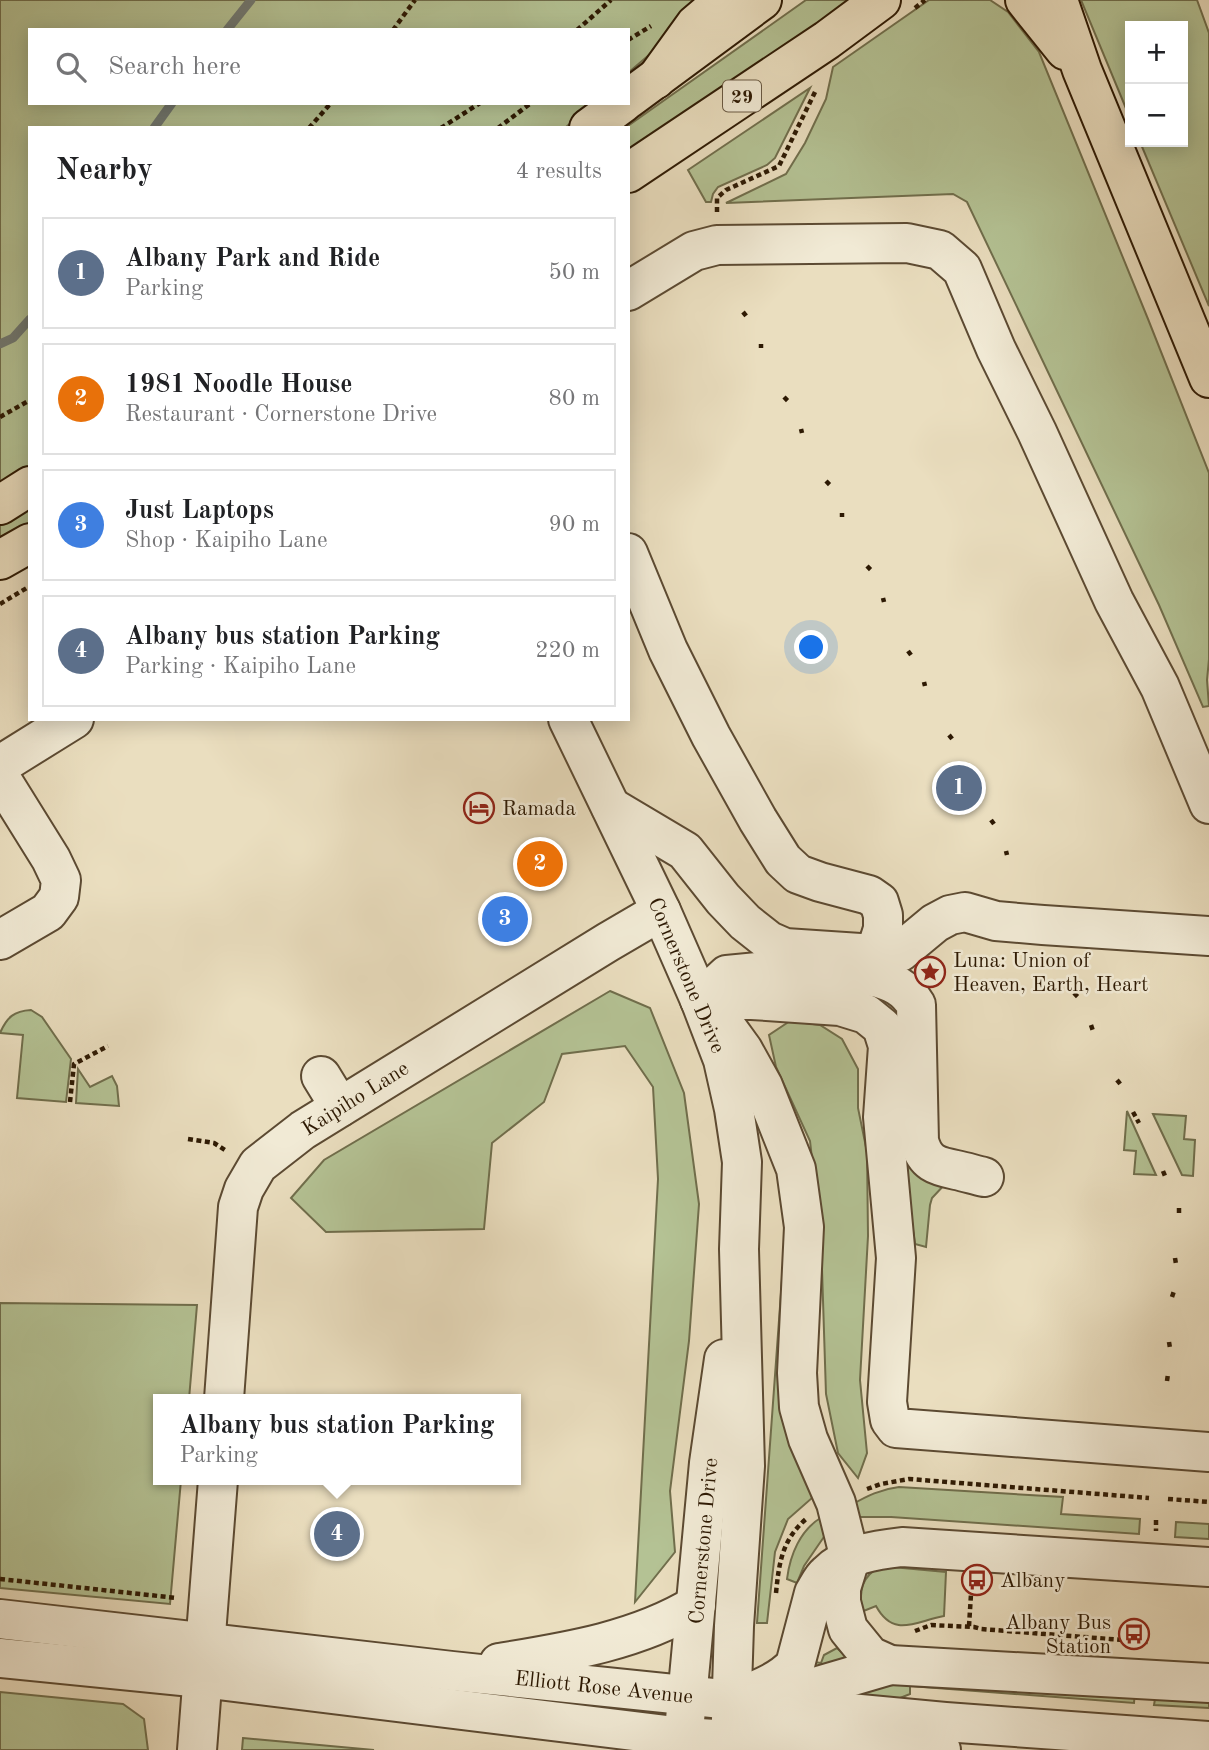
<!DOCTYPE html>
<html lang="en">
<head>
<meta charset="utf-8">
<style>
	body { margin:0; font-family:"Old Standard TT",serif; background:#f2f2f2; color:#202124 }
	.controls { position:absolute; right:21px; top:21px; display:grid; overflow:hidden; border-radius:0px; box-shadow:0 4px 18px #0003 }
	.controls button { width:63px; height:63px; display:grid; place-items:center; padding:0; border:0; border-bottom:2px solid #e0e0e0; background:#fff; color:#202124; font:35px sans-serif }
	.you { position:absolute; left:812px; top:648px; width:24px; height:24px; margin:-18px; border:5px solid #fff; border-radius:50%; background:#1a73e8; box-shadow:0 0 0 10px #1a73e833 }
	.badge { display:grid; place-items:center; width:46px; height:46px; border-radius:50%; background:#ea580c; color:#fff; font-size:23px; font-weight:700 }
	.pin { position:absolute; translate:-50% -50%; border:4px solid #fff; box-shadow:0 2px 7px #0006 }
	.popup { position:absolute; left:153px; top:1394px; width:368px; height:91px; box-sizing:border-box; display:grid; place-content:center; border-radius:0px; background:#fff; filter:drop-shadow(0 2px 5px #0005); font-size:23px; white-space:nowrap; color:#757577 }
	.popup b { font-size:26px; color:#202124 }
	.popup::after { content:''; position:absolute; left:50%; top:100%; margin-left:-14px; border:14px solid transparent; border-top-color:#fff }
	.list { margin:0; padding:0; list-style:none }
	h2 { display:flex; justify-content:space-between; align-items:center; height:91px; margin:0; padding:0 28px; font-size:30px }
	h2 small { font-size:23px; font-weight:400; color:#757577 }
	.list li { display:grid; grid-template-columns:46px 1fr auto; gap:21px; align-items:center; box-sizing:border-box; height:112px; margin:0 14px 14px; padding:0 14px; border:2px solid #e0e0e0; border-radius:0px }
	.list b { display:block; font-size:26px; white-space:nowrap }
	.list p { margin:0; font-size:23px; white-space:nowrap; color:#757577 }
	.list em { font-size:23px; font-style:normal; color:#757577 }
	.icon { flex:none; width:38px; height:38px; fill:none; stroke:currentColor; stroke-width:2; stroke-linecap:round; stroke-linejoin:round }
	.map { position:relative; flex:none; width:1209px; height:1750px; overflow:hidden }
	.search { position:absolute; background:#fff; box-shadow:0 4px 18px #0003; left:28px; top:28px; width:602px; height:77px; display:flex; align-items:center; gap:18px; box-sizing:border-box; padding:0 24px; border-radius:0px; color:#757577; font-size:26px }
	.panel { position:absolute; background:#fff; box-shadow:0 4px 18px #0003; left:28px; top:126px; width:602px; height:595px; border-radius:0px }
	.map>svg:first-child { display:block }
	.green { fill:#b4c294; stroke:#706e4c; stroke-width:2 }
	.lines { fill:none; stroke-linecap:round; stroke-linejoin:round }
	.stream { stroke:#707973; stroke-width:9 }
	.minor-casing { stroke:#5c4a32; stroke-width:42 }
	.major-casing { stroke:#2d1903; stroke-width:42 }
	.highway-casing { stroke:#2d1903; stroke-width:42 }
	.path { stroke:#2d1903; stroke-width:4.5; stroke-dasharray:5 3.5; stroke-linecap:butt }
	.minor { stroke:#f1ead5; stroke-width:38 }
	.major { stroke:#eadebf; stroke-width:38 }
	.highway { stroke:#eadebf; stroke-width:38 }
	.labels { text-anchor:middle; stroke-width:5; stroke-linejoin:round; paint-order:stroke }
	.shield { fill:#f1ead5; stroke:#685842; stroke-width:2 }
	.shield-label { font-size:19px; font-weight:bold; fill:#2d1903 }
	.poi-label { font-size:21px; fill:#2d1903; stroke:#f1ead5; text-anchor:start }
	.street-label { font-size:21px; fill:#2d1903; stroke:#f1ead5 }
</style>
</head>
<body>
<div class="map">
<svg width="1209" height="1750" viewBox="0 0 1209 1750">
	<rect width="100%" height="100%" fill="#eadebf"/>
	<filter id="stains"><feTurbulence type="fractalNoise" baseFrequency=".00286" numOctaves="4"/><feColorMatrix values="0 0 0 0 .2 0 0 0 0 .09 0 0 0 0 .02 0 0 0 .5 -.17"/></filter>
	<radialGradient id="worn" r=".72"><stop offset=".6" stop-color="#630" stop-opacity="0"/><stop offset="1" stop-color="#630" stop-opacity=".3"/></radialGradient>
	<g class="green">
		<path d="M0 0H713L628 73V30H30V103H593L565 128H30V466L0 484Z"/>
		<path d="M806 0H856L628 155V128H625Z"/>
		<path d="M929 0H990L1008 12 1039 52 1148 319 1209 473V659L1207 680 1209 706 1203 707 1159 605 967 202 953 194 726 203 786 174 805 143 826 99 833 67Z"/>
		<path d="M1081 0H1197L1209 33V306L1140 142H1183V26H1130V118Z"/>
		<path d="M810 88 775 158 767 165 718 187 713 194 711 202H706L688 170Z"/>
		<path d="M30 506V526L0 544V524Z"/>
		<path d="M610 991 650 1008 684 1093 699 1204 689 1341 670 1491 675 1552 635 1602 658 1179 653 1087 625 1046 562 1054 544 1102 492 1143 484 1229 326 1232 291 1198 324 1160Z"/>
		<path d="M31 1010 42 1017 71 1059 66 1102 17 1098 23 1035 0 1033C7 1017 14 1011 31 1010Z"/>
		<path d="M790 1021 820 1025 842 1039 858 1069V1108L867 1152 868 1236 860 1380 867 1453 858 1478 838 1453 826 1394 821 1238 810 1141 776 1067 769 1035Z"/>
		<path d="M78 1069 90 1087 112 1076 117 1086 119 1106 76 1103Z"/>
		<path d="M1127 1111 1156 1175 1134 1174 1136 1151 1124 1150Z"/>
		<path d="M1153 1114 1186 1116 1184 1139 1195 1140 1193 1176 1182 1175Z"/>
		<path d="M901 1146 946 1183 932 1198 930 1205 926 1247 915 1244Z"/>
		<path d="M782 1279 790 1284 808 1478 812 1498 788 1519 775 1552 767 1623H757Z"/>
		<path d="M0 1303 197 1305 189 1399H159V1480H181L170 1604 0 1588Z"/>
		<path d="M899 1487 1063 1497 1061 1514 1140 1519 1139 1534 891 1517H858L851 1505C867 1496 881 1489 899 1487Z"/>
		<path d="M822 1517 828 1531 804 1566 797 1583 787 1579C790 1555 800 1530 822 1517Z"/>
		<path d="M1176 1522 1209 1524V1539L1175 1537Z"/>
		<path d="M881 1566 946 1572 944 1616C916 1621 894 1639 876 1606L861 1612C860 1591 860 1577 881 1566Z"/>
		<path d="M837 1648 851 1661 850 1666 805 1668 808 1661 821 1663 824 1655Z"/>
		<path d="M873 1680 1135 1691 1134 1703 910 1686V1694L885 1704 829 1692Z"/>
		<path d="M0 1692 123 1704 144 1719 148 1750H0Z"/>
		<path d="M1156 1693 1209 1697V1708L1154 1705Z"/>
		<path d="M243 1738 374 1750H242Z"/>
	</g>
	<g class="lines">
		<g class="stream">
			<path d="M227 30 251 0"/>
			<path d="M154 128 172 103"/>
			<path d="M0 344 13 338 30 319"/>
		</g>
		<g class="minor-casing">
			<g id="minor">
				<path d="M628 291 694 251 717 245 907 243 940 250 962 269 996 349 1037 432 1114 601 1160 687 1209 804"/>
				<path d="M568 719 661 911 700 1000 723 1060 734 1109 742 1162 739 1249 745 1466 734 1626 730 1750"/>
				<path d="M0 765 74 719"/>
				<path d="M0 777 51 859 61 880 59 897 48 912 0 940"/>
				<path d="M611 807 685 851 723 899 745 922 769 941 785 948 875 954 883 929V915L879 902 869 895 820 882 798 874 783 860 758 820 711 736 668 650 628 553"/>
				<path d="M875 954 889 955 900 952 935 923 950 915 965 912 996 921 1043 925 1209 936"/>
				<path d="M700 1000H752L840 1006 866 1014 882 1027 888 1046 883 1117 896 1258 887 1402 890 1420 896 1428 1209 1452"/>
				<path d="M700 1000 727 975 767 971 873 977C892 981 906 988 916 1005L919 1141C925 1163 936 1166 956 1170 966 1172 975 1175 984 1177"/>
				<path d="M722 1021 743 1050 763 1086 796 1169 804 1227 797 1373 799 1407 808 1439 836 1503 850 1559 841 1588V1602L848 1629 870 1656 890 1665 1209 1683"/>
				<path d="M321 1076 340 1107"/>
				<path d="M224 1399 238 1207 244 1189 258 1165 303 1130 608 942 661 911"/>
				<path d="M0 1619 452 1671 732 1700 775 1706 945 1722 1209 1741"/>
				<path d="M0 1658 202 1678 683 1737 731 1740H806L941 1750"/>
				<path d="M499 1663C566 1652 637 1641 696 1605"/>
				<path d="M776 1692 815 1687 890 1665"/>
				<path d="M732 1700C753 1691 779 1683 795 1665L814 1593C818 1587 821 1579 827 1574 846 1554 876 1550 902 1547L1209 1567"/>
				<path d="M685 1720 709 1463 724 1359"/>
				<path d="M197 1750 218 1480"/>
			</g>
		</g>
		<g class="major-casing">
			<g id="major">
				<path d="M628 99 762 0"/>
				<path d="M589 128 623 103"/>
				<path d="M628 173 827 40 881 0"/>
				<path d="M0 505 30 486"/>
				<path d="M0 560 30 543"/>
			</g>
		</g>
		<g class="highway-casing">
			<g id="highway">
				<path d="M1025 0 1065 50"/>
				<path d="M1058 0 1082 70 1209 378"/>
				<path d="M656 79 695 25 724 0"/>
			</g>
		</g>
		<g class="path">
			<path d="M915 8 925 0"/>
			<path d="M393 30 415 0"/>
			<path d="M577 30 611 0"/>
			<path d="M628 40 651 26"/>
			<path d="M309 128 331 103"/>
			<path d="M441 128 480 103"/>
			<path d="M498 128 531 103"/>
			<path d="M717 212V198L726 190 779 166 816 90"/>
			<path d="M743 312 747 317"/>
			<path d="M761 344V348"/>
			<path d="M784 397 788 401"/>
			<path d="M0 417 30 400"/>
			<path d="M801 429 802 433"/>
			<path d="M826 481 830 485"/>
			<path d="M842 513V517"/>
			<path d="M867 566 871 570"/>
			<path d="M883 598 884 602"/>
			<path d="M0 604 30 586"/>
			<path d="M908 651 911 655"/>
			<path d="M924 682 925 686"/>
			<path d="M949 735 953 740"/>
			<path d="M965 767 966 770"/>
			<path d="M991 820 994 824"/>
			<path d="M1006 851 1007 855"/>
			<path d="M1074 993 1079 998"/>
			<path d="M1091 1025 1093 1031"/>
			<path d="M1117 1080 1122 1086"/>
			<path d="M70 1102 74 1064 108 1046"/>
			<path d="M1133 1112 1139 1123"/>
			<path d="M188 1139 214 1143 225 1150"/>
			<path d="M1163 1171 1165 1176"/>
			<path d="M1179 1213V1206"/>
			<path d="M1175 1258 1176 1264"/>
			<path d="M1172 1297 1174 1291"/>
			<path d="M1169 1342 1170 1348"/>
			<path d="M1167 1381 1168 1374"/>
			<path d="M867 1489 881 1484 909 1479 1149 1498"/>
			<path d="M1168 1499 1209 1502"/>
			<path d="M1156 1520V1531"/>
			<path d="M0 1579 177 1598"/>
			<path d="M776 1593C779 1563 782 1540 806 1519"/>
			<path d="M969 1626 971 1594"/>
			<path d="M915 1631 931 1625 974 1627 981 1629 1148 1642"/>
		</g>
		<use href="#minor" class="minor"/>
		<use href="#major" class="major"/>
		<use href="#highway" class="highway"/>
	</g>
	<defs>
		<g id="hotel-ring" transform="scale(1.575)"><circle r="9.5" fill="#f1ead5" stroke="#8f2418" stroke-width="1.5"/><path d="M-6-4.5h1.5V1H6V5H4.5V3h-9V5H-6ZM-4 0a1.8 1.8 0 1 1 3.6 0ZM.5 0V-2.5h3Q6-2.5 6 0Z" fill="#8f2418"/></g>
		<g id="sight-ring" transform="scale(1.575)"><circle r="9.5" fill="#f1ead5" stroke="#8f2418" stroke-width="1.5"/><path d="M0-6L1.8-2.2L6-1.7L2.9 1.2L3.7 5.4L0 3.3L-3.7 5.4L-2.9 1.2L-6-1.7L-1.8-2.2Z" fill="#8f2418"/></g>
		<g id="bus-ring" transform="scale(1.575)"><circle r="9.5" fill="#f1ead5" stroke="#8f2418" stroke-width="1.5"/><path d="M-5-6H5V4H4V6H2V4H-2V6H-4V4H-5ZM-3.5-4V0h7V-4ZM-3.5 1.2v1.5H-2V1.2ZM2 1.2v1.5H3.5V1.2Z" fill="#8f2418"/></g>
	</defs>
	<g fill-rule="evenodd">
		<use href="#hotel-ring" x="479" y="808"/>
		<use href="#sight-ring" x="930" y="972"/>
		<use href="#bus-ring" x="977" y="1580"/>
		<use href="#bus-ring" x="1134" y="1634"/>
	</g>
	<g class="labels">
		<rect class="shield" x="723" y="80.5" width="38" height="31" rx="5"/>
		<g class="shield-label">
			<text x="742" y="103">29</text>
		</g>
		<g class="poi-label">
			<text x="502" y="815">Ramada</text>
			<text x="953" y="967">Luna: Union of<tspan x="953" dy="24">Heaven, Earth, Heart</tspan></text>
			<text x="1000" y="1587">Albany</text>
			<text x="1111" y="1629" text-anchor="end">Albany Bus<tspan x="1111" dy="24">Station</tspan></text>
		</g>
		<g class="street-label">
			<text transform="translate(687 975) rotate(67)" y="7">Cornerstone Drive</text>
			<text transform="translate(355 1098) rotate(-32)" y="7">Kaipiho Lane</text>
			<text transform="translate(703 1541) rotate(-85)" y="7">Cornerstone Drive</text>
			<text transform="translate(604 1687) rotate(6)" y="7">Elliott Rose Avenue</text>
		</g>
	</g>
	<rect width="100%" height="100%" filter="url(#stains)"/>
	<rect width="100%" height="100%" fill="url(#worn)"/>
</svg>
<div class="controls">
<button>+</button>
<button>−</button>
</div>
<div class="you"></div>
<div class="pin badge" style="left:959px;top:788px;background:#5c6f8a">1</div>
<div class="pin badge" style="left:540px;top:864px;background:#e8710a">2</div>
<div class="pin badge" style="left:505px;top:919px;background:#3f7fe0">3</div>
<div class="pin badge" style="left:337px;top:1534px;background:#5c6f8a">4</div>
<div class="popup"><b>Albany bus station Parking</b>Parking</div>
<div class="search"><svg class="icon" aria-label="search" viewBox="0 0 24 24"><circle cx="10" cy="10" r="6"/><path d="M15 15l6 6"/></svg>Search here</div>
<section class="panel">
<h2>Nearby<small>4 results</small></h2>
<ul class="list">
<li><span class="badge" style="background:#5c6f8a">1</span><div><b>Albany Park and Ride</b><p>Parking</p></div><em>50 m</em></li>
<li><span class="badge" style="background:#e8710a">2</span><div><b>1981 Noodle House</b><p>Restaurant · Cornerstone Drive</p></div><em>80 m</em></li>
<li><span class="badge" style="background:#3f7fe0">3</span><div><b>Just Laptops</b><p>Shop · Kaipiho Lane</p></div><em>90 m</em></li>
<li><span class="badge" style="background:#5c6f8a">4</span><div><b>Albany bus station Parking</b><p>Parking · Kaipiho Lane</p></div><em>220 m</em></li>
</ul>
</section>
</div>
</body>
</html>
